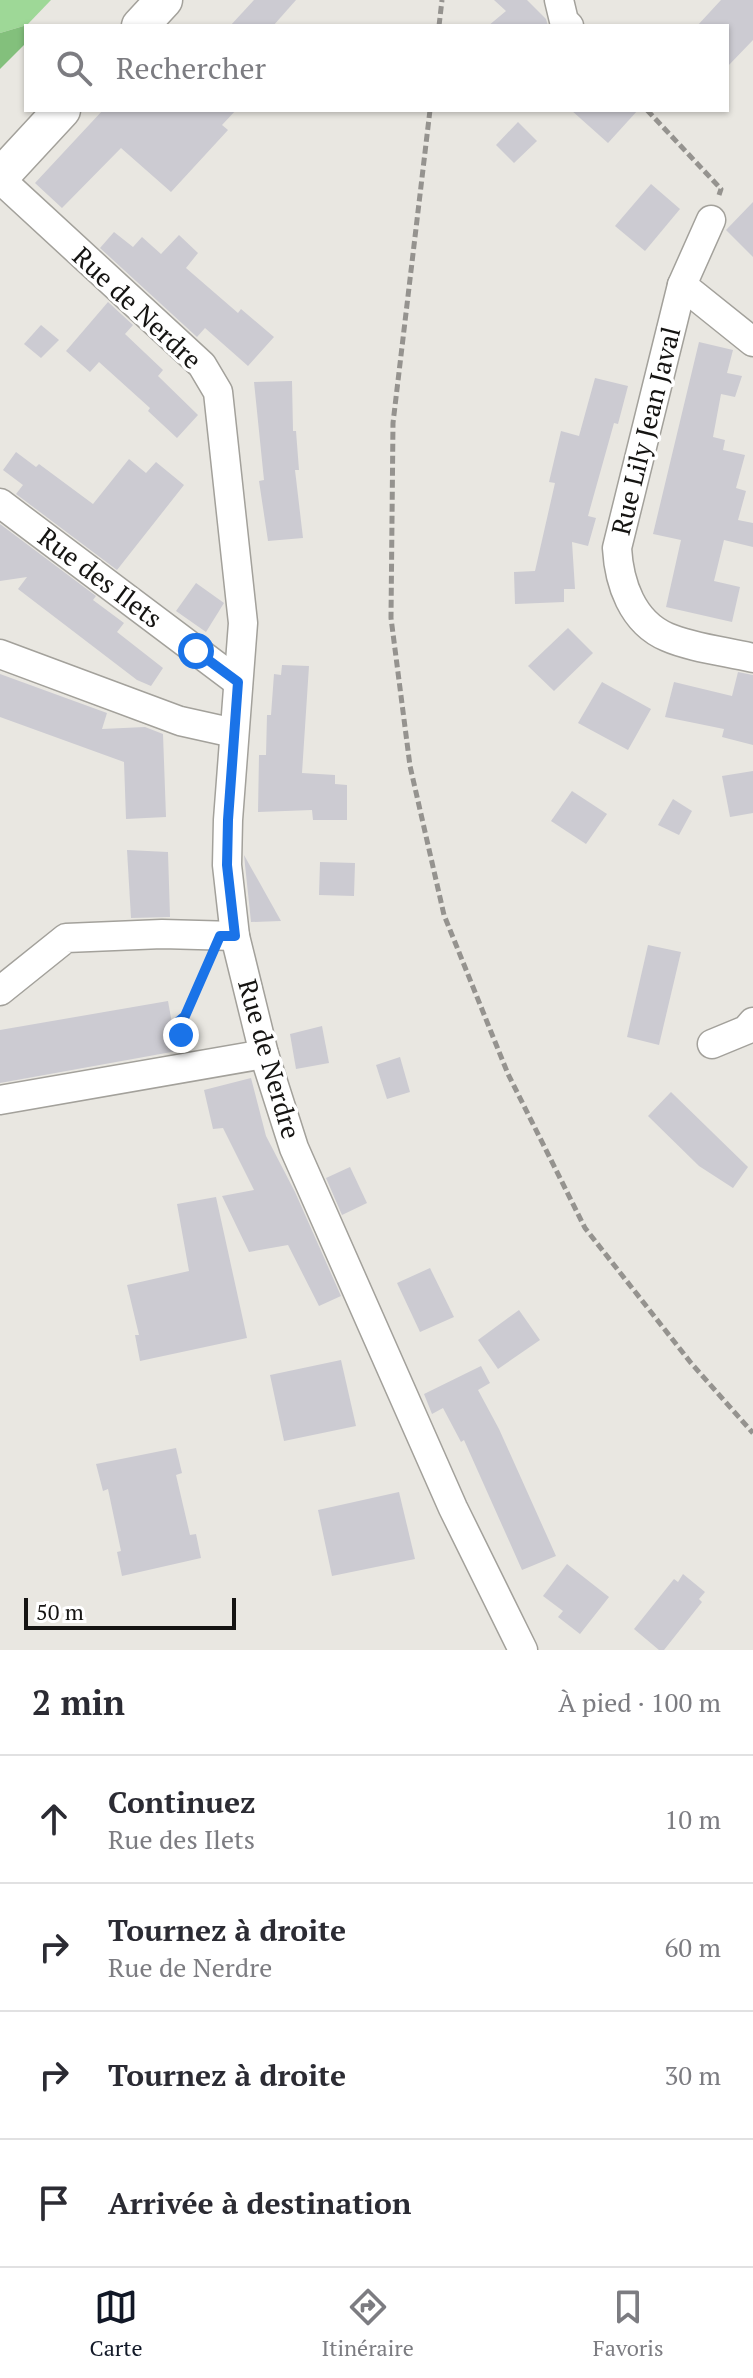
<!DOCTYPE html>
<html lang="fr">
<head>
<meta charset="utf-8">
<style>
	body { margin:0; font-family:"PT Serif",serif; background:#f2f2f3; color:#2b2b33 }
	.scale { position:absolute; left:24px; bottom:20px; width:212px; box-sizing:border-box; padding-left:8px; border:4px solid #151412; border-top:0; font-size:22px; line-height:28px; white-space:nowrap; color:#151412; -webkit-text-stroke:6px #fff; paint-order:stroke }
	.stop { position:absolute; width:24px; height:24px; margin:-18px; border:6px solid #1a73e8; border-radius:50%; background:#fff }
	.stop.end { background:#1a73e8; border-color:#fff; box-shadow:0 2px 8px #0008 }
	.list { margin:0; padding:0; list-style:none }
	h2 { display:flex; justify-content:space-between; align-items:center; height:104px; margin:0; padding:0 32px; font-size:34px }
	h2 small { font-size:26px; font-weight:400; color:#7c7c81 }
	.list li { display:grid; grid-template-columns:52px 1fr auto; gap:24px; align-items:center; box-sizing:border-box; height:128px; padding:0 32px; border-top:2px solid #e1e1e2 }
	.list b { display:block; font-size:30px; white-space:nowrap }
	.list p { margin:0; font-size:26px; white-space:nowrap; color:#7c7c81 }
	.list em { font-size:26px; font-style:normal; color:#7c7c81 }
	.icon { flex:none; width:44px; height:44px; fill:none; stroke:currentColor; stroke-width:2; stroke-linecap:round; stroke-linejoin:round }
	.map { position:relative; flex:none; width:753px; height:1650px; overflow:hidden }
	.search { position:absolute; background:#fff; box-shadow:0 2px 6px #0004; left:24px; right:24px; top:24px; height:88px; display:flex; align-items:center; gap:20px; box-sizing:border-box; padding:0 28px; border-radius:0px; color:#7c7c81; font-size:30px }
	.sheet { height:616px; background:#fff }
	nav { display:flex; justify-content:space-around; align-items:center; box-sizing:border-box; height:112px; border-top:2px solid #e1e1e2; background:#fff; font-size:22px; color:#7c7c81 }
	nav a { display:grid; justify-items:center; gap:4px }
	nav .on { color:#111827 }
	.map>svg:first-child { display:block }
	.green { fill:#9ed897 }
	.forest { fill:#83c07c }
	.building { fill:#cccbd2 }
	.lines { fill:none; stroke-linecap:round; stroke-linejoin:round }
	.minor-casing { stroke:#a3a19b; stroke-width:31 }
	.major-casing { stroke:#a3a19b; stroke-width:39 }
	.path { stroke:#95938f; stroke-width:5; stroke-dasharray:8 4; stroke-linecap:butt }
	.minor { stroke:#fff; stroke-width:28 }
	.major { stroke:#fff; stroke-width:36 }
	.route { stroke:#1a73e8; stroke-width:10 }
	.labels { text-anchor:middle; stroke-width:7; stroke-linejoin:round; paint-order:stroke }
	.street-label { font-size:26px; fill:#151412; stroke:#fff }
</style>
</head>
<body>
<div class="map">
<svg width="753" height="1650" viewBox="0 0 753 1650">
	<rect width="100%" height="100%" fill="#e9e7e1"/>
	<path class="green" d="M0 0H51L27 25 0 33Z"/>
	<path class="forest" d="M27 25 26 43 0 69V33Z"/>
	<g class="building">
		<path d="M254 0H296L273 26H230Z"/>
		<path d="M494 0H527L546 19 548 26H488L506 11Z"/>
		<path d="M721 0H753V40L727 67V26H697Z"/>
		<path d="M103 110H236L222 125 228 130 171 192 121 148 62 208 35 183Z"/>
		<path d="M571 110H638L608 143Z"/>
		<path d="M518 122 537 141 514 163 496 145Z"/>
		<path d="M651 184 680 209 645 251 615 226Z"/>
		<path d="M753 202V257L726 230Z"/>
		<path d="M114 232 133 247 142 237 161 254 179 235 198 253 186 268 238 313 241 309 274 337 248 366 205 328 197 337 100 248Z"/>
		<path d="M108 302 133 325 125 334 163 370 158 376 198 415 177 438 148 411 150 408 99 362 90 372 66 351Z"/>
		<path d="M41 325 59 340 41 358 24 344Z"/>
		<path d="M699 342 733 350 727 373 742 376 735 397 721 394 713 437 725 440 723 450 745 455 736 488 746 491 738 520 753 523V547L724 540 714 581 740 587 732 622 666 607 681 540 653 534Z"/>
		<path d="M595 378 628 386 618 424 614 423 588 516 596 518 588 546 572 542 575 589H564V602L515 604 514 572 535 571 555 483 549 482 561 431 579 436Z"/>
		<path d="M292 381 293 431H296L299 470H295L303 538 268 541 259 481 264 480 254 382Z"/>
		<path d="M16 452 36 467 39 464 93 504 129 459 146 473 156 462 184 485 117 570 16 494 23 485 3 470Z"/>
		<path d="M0 524 96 596 93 600 124 623 117 632 163 668 151 686 137 680 18 589 27 577 0 581Z"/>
		<path d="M196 583 224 603 206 632 176 611Z"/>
		<path d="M568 628 593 653 554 691 528 666Z"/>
		<path d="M282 665 309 666 302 773 335 775V784L347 785V820H313L312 810 258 812 259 755H266L267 715H271L274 674 281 675Z"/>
		<path d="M738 672 753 675V745L722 737 724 729 665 717 674 682 732 696Z"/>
		<path d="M0 674 107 713 102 729 145 727 163 734 166 817 126 819 124 762 0 717Z"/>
		<path d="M602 682 651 709 628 750 578 723Z"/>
		<path d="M753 771V813L730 817 722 776Z"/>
		<path d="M572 791 607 814 586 844 551 821Z"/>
		<path d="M673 799 692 811 679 835 658 825Z"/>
		<path d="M127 850 168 852 170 917 131 918Z"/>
		<path d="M244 855 281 921 251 922Z"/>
		<path d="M320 862 355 863 354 896 319 895Z"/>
		<path d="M648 945 681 952 659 1045 627 1037Z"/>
		<path d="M168 1001 177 1051 0 1083V1030Z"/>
		<path d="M322 1026 329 1063 296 1069 290 1034Z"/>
		<path d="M400 1057 410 1092 387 1099 376 1065Z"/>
		<path d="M251 1078 266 1136 295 1192 341 1296 319 1306 288 1245 249 1252 222 1196 254 1190 223 1128 213 1129 204 1090Z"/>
		<path d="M671 1092 748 1167 733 1188 699 1166 648 1116Z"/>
		<path d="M350 1167 367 1203 342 1215 326 1178Z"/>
		<path d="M216 1197 247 1338 140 1361 135 1335H139L127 1285 189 1271 177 1204Z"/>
		<path d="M430 1268 454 1317 420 1332 397 1283Z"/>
		<path d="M519 1310 540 1340 498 1369 478 1340Z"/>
		<path d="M341 1360 356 1426 284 1441 270 1375Z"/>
		<path d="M481 1366 490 1383 478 1390 499 1429 556 1556 522 1570 464 1440 461 1442 443 1408 432 1414 424 1394Z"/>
		<path d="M176 1448 182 1473 176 1475 190 1535 196 1534 201 1558 122 1576 117 1552 121 1551 108 1489 103 1491 96 1464Z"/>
		<path d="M399 1492 415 1559 332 1576 318 1510Z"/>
		<path d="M567 1564 609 1597 580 1634 558 1617 563 1611 543 1596Z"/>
		<path d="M683 1574 705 1592 699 1599 702 1602 664 1650H659L634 1629 674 1579 678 1582Z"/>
	</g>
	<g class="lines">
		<g class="minor-casing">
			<g id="minor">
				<path d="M559 0 564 21 569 26"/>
				<path d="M0 179 202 365 218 392 243 623 228 820 227 865 235 936 264 1054 294 1148 453 1508 523 1650"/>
				<path d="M711 220 682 285 617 548C619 583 632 622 667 637 689 647 728 652 753 658"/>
				<path d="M682 285 753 342"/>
				<path d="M0 503 238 682"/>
				<path d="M0 654 180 721 234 733"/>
				<path d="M0 991 66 938 162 934 235 936"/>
				<path d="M712 1044 746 1030 753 1022"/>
				<path d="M0 1100 264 1054"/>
			</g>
		</g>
		<g class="major-casing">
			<g id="major">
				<path d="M140 26 164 0"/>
				<path d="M0 177 62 110"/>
			</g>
		</g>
		<g class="path">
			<path d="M439 26 442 0"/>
			<path d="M430 110 393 423 391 618 410 766 444 915 508 1074 585 1228 691 1363 753 1433"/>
			<path d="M647 110 721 189 719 195"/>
			<path d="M182 1044 179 1021 185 1016 209 962"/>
		</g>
		<use href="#minor" class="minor"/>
		<use href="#major" class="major"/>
	</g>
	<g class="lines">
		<path class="route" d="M181 1035 179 1021 185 1016 220 936H235L227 865 228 820 238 682 196 651"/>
	</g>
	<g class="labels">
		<g class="street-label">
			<text transform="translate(137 308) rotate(43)" y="9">Rue de Nerdre</text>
			<text transform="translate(646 431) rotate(-76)" y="9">Rue Lily Jean Javal</text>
			<text transform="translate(100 578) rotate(37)" y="9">Rue des Ilets</text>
			<text transform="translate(269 1059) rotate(74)" y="9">Rue de Nerdre</text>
		</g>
	</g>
</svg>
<div class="scale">50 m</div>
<div class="stop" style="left:196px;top:651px"></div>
<div class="stop end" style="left:181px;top:1035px"></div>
<div class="search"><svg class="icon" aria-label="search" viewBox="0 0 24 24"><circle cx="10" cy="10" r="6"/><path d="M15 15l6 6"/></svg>Rechercher</div>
</div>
<section class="sheet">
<h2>2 min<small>À pied · 100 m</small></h2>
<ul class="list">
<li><svg class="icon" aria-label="ahead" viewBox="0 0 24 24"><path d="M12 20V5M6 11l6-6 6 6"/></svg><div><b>Continuez</b><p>Rue des Ilets</p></div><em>10 m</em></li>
<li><svg class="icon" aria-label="right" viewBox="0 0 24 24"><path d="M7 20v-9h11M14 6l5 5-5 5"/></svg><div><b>Tournez à droite</b><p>Rue de Nerdre</p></div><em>60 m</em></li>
<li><svg class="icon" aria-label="right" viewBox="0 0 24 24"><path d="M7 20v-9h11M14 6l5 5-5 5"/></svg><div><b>Tournez à droite</b></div><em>30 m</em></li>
<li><svg class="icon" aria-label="arrive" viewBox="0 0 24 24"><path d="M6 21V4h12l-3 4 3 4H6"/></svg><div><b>Arrivée à destination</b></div></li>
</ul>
</section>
<nav>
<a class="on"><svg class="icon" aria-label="map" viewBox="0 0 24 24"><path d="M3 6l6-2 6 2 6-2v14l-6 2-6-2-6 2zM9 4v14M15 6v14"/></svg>Carte</a>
<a><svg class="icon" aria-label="directions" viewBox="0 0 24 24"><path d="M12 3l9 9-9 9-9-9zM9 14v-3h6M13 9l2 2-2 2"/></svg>Itinéraire</a>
<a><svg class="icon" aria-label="saved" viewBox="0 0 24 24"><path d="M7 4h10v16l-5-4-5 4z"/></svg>Favoris</a>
</nav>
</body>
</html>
